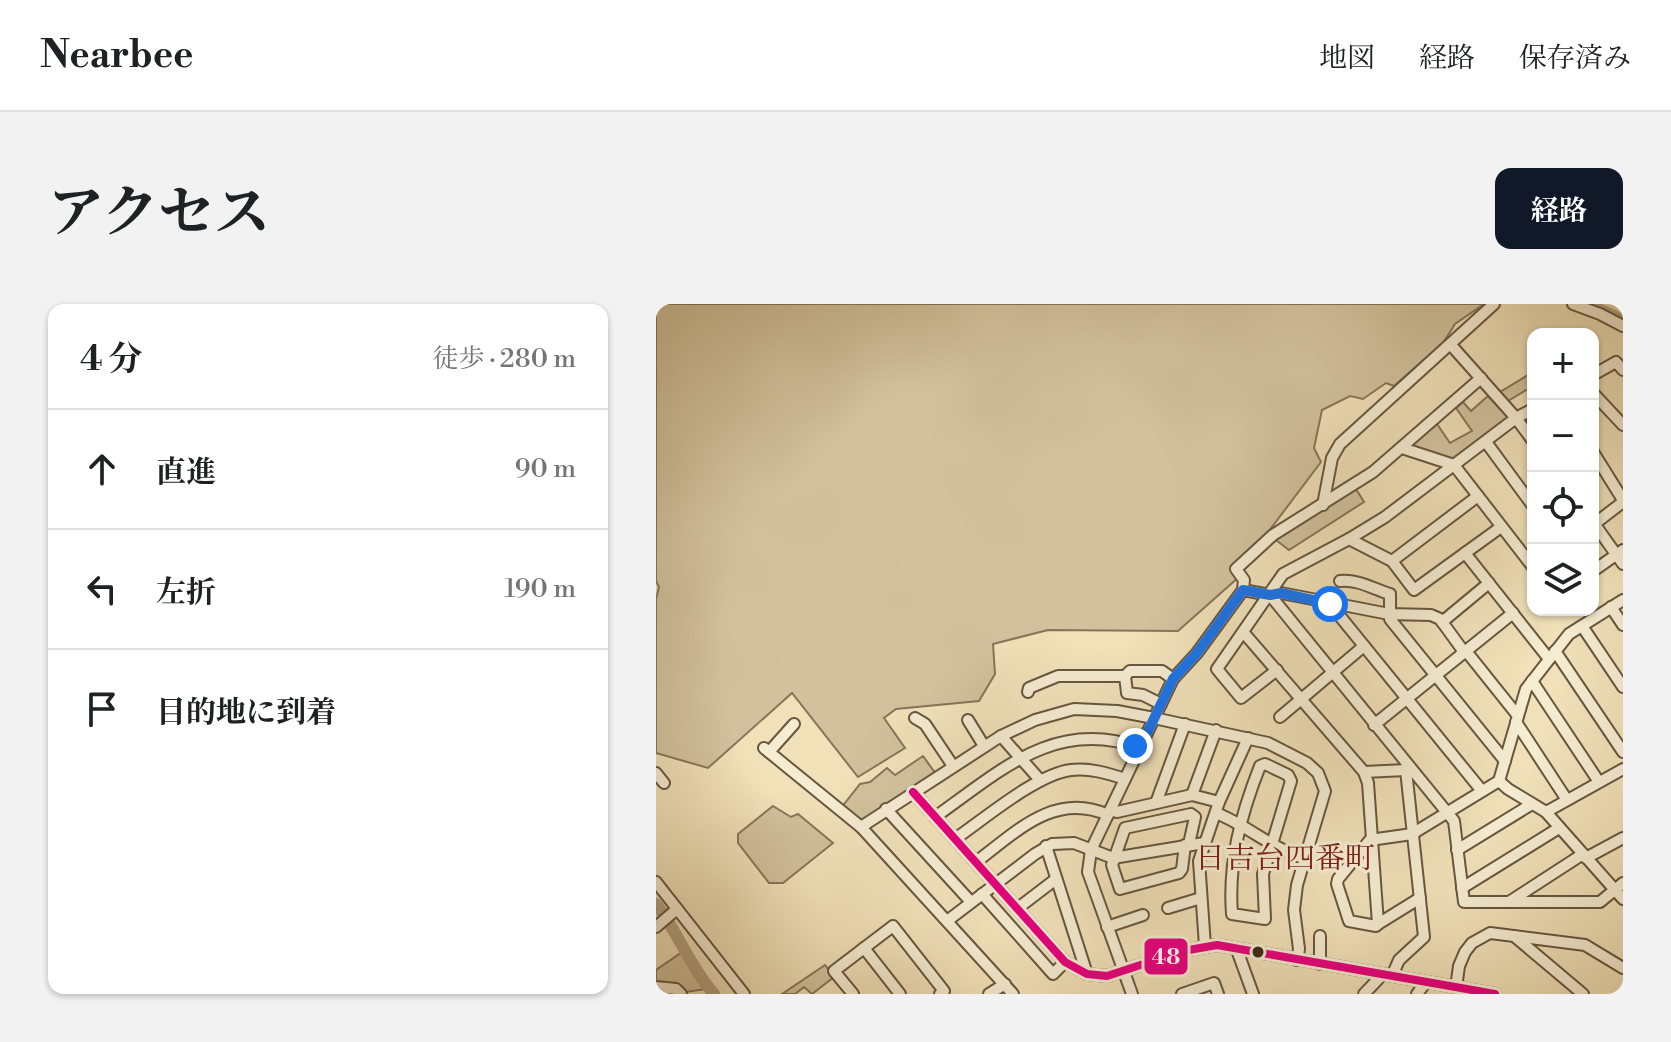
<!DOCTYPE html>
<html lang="ja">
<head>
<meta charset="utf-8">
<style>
	body { margin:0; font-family:"Libre Bodoni","Noto Serif JP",serif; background:#f2f2f2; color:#202124 }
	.controls { position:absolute; right:24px; top:24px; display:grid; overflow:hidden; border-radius:16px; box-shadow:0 2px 6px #0004 }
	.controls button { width:72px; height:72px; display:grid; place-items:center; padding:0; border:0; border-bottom:2px solid #e0e0e0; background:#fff; color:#202124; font:40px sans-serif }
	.stop { position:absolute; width:24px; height:24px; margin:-18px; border:6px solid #1a73e8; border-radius:50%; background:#fff }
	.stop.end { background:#1a73e8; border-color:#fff; box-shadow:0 2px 8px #0008 }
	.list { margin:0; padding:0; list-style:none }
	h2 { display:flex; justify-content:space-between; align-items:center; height:104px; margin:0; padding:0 32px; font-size:34px }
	h2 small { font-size:26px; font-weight:400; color:#757577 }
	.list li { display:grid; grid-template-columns:52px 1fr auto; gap:24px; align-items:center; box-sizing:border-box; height:120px; padding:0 32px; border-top:2px solid #e0e0e0 }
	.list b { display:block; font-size:30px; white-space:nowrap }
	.list em { font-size:26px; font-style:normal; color:#757577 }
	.icon { flex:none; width:44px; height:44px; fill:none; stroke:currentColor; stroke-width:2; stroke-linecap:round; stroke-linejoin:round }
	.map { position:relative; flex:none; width:967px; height:690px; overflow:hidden; border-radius:16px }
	header { display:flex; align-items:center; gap:48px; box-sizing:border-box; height:112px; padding:0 40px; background:#fff; border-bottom:2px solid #e0e0e0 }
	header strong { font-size:38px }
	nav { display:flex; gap:44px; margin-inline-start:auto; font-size:28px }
	.intro { display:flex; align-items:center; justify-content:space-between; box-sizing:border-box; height:192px; padding:0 48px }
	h1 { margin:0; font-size:56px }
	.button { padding:20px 36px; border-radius:16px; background:#111827; color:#fff; font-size:28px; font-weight:700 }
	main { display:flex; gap:48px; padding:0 48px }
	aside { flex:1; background:#fff; border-radius:16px; box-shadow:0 2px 6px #0004 }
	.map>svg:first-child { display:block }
	.green { fill:#d1c29d; stroke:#86755a; stroke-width:2 }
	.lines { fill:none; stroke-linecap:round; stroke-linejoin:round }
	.river { stroke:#b2a282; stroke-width:12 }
	.minor-casing { stroke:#68563f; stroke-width:14 }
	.minor { stroke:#f5ecd2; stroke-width:10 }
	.bus-1-casing { stroke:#f5ecd2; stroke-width:14 }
	.bus-1 { stroke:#e5007d; stroke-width:8 }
	.route { stroke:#1a73e8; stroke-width:10 }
	.bus-dot { fill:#3b2816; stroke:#f5ecd2; stroke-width:3 }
	.labels { text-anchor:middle; stroke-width:6; stroke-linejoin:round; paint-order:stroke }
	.neighbourhood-label { font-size:30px; fill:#7a1f14; stroke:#f5ecd2 }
	.line-badge { stroke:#f5ecd2; stroke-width:3 }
	.badge-label { font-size:22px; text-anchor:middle; font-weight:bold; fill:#fff }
</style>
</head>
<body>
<header>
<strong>Nearbee</strong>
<nav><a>地図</a><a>経路</a><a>保存済み</a></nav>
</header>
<div class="intro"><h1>アクセス</h1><a class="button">経路</a></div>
<main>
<aside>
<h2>4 分<small>徒歩 · 280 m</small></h2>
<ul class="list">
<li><svg class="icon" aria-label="ahead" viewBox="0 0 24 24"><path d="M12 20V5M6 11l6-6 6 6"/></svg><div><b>直進</b></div><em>90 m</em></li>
<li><svg class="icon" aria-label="left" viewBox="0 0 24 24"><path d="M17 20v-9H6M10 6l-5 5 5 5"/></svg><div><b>左折</b></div><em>190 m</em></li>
<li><svg class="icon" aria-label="arrive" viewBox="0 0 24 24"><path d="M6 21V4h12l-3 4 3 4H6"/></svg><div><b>目的地に到着</b></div></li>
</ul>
</aside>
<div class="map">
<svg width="967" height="690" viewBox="0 0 967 690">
	<rect width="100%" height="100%" fill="#f0e1b9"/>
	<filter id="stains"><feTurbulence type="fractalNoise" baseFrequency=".0025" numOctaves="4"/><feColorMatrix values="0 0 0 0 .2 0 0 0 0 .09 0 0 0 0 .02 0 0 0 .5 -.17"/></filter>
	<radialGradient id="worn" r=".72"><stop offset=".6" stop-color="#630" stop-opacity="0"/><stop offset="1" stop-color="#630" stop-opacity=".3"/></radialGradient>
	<g class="green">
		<path d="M0 0H828L799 20 787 39 738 82 730 79 707 95 694 92 666 106 658 144 665 158 613 227 584 272 522 327 392 326 337 340 339 370 323 397 240 405 228 414 249 444 202 473 136 389 52 464 0 449V295L3 283 0 277Z"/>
		<path d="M877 68V82L852 97 844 88Z"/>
		<path d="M832 92 851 112V116L797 156 757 144 756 140 781 120 794 139 816 127 800 104 807 98 815 107Z"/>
		<path d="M700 185 708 198 633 246 620 236V234Z"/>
		<path d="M267 452 280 470 206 518 185 504 204 480 214 478 231 464 239 471Z"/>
		<path d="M117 502 135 513 142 510 177 539 127 579H113L82 539V530Z"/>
		<path d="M25 649 50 685 30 688 25 683 0 680V666Z"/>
		<path d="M169 661 178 673 156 690 148 683 139 690H126Z"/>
	</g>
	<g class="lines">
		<g class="river">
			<path d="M940 4 967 16"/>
			<path d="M0 600C22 628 34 663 58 690"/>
		</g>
		<g class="minor-casing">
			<g id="minor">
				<path d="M917 0 944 10 967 22"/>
				<path d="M795 41 860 114 877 137"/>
				<path d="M937 71 960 58 967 66"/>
				<path d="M937 89 967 121"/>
				<path d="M830 138 877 202"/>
				<path d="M746 144 798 161 877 263"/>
				<path d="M937 148 967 196"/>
				<path d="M667 201 676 154 684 140 838 0"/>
				<path d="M937 218 967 260"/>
				<path d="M937 221 967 198"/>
				<path d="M693 235 736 257 758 286 845 223"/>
				<path d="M809 249 893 355"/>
				<path d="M736 257 822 192"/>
				<path d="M937 267 967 246"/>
				<path d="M684 277C702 275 717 285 734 290V315L849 457"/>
				<path d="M587 286 588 276 580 265 617 231 717 168 825 74"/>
				<path d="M614 291 798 517 808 598H944L967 579"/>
				<path d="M674 300 826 487"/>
				<path d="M955 303 967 321"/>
				<path d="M786 318 833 279"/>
				<path d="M926 322 967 383"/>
				<path d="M588 329 708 468 712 479 722 620 764 594"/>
				<path d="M810 347 862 412"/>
				<path d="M899 347 967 448"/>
				<path d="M621 366 585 394 561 365 627 270 693 235 729 213 860 114 877 105"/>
				<path d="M469 372 471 389 487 391 505 400"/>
				<path d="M876 377 943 478"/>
				<path d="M372 388 373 384 402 372H469L474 367H506L517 375"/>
				<path d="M624 413 708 342"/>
				<path d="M259 414 269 420 297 462"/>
				<path d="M312 416 328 442"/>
				<path d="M860 418 911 496"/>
				<path d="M718 421 857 309"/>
				<path d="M345 432 384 476"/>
				<path d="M108 444 205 523 357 690"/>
				<path d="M113 448 138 420"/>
				<path d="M609 460 632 471 635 477 607 570 609 615 576 610C572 558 585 510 604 462Z"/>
				<path d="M708 468 750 466"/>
				<path d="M0 469 8 479"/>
				<path d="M843 477 852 485 890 508 967 595"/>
				<path d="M257 488 409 658 431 670 451 672 527 647 561 641 839 690"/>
				<path d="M536 491 560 426"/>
				<path d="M500 499 529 420"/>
				<path d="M230 505 315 598"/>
				<path d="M454 506 461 508 536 491 563 498"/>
				<path d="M890 508 967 465"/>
				<path d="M560 509C591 521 616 545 648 554"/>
				<path d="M279 513C343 468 399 413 484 444"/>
				<path d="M205 523 345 432 379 416 418 405 461 407 498 414 612 439 651 459 662 469 669 487 641 581 638 606 643 645 641 656"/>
				<path d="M299 535C328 515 381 470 415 466 434 464 451 469 469 475"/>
				<path d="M529 541 526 565 523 569 464 585 456 561 469 524 535 510 539 513 533 540"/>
				<path d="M390 542 431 670"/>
				<path d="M801 546 876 500"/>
				<path d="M930 554 967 534"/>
				<path d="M320 558C360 528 399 487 452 511"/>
				<path d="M0 578 88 690"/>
				<path d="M806 584 903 524"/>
				<path d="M326 590 397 670 409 658"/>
				<path d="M853 598 927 550"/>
				<path d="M362 604 400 575"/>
				<path d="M512 604 545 594"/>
				<path d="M291 617 379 550 396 540 418 539 457 554 548 539"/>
				<path d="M722 620 720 622 693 617 681 580 682 575 714 536 756 530 843 477 870 385 913 330 967 296"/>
				<path d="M0 623 21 605"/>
				<path d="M451 623 487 611"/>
				<path d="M664 632V660"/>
				<path d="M858 632 927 690"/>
				<path d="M549 642 543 557 563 498 592 434"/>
				<path d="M208 644 244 690"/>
				<path d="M581 646 597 690"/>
				<path d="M736 672 743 656 768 633 750 466 751 460"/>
				<path d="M0 683 20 685 25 690"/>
				<path d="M800 684 803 662 809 648 816 639 834 629 929 641 967 664"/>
				<path d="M197 690 178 667 237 622 288 687 284 690"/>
				<path d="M333 690 349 680"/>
				<path d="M476 690 432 568 435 546 517 375 541 349 587 286 614 291 625 289 733 310 775 311 784 315 808 348"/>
				<path d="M526 690 558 679 562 690"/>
				<path d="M708 690 726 671"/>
				<path d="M761 690 770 678"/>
			</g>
		</g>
		<use href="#minor" class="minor"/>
		<g class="bus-1-casing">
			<path id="bus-1" d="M257 488 409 658 431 670 451 672 527 647 561 641 839 690"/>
		</g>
		<use href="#bus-1" class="bus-1"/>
	</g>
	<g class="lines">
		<path class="route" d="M479 442 484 444 517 375 541 349 587 286 614 291 625 289 674 300"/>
	</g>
	<circle class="bus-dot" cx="602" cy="648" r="7"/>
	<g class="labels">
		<g class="neighbourhood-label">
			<text x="629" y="564">日吉台四番町</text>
		</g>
	</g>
	<rect class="line-badge" x="487" y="633" width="46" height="39" rx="8" fill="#e5007d"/>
	<g class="badge-label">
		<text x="510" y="660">48</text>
	</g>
	<rect width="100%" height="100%" filter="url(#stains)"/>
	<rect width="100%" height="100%" fill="url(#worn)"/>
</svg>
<div class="controls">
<button>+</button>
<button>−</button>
<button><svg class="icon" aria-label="locate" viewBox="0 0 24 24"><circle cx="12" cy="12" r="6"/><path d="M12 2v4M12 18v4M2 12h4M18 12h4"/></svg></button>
<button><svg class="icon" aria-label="layers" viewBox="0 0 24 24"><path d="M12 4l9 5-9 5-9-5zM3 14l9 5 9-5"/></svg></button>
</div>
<div class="stop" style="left:674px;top:300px"></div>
<div class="stop end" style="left:479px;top:442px"></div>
</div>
</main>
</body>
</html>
